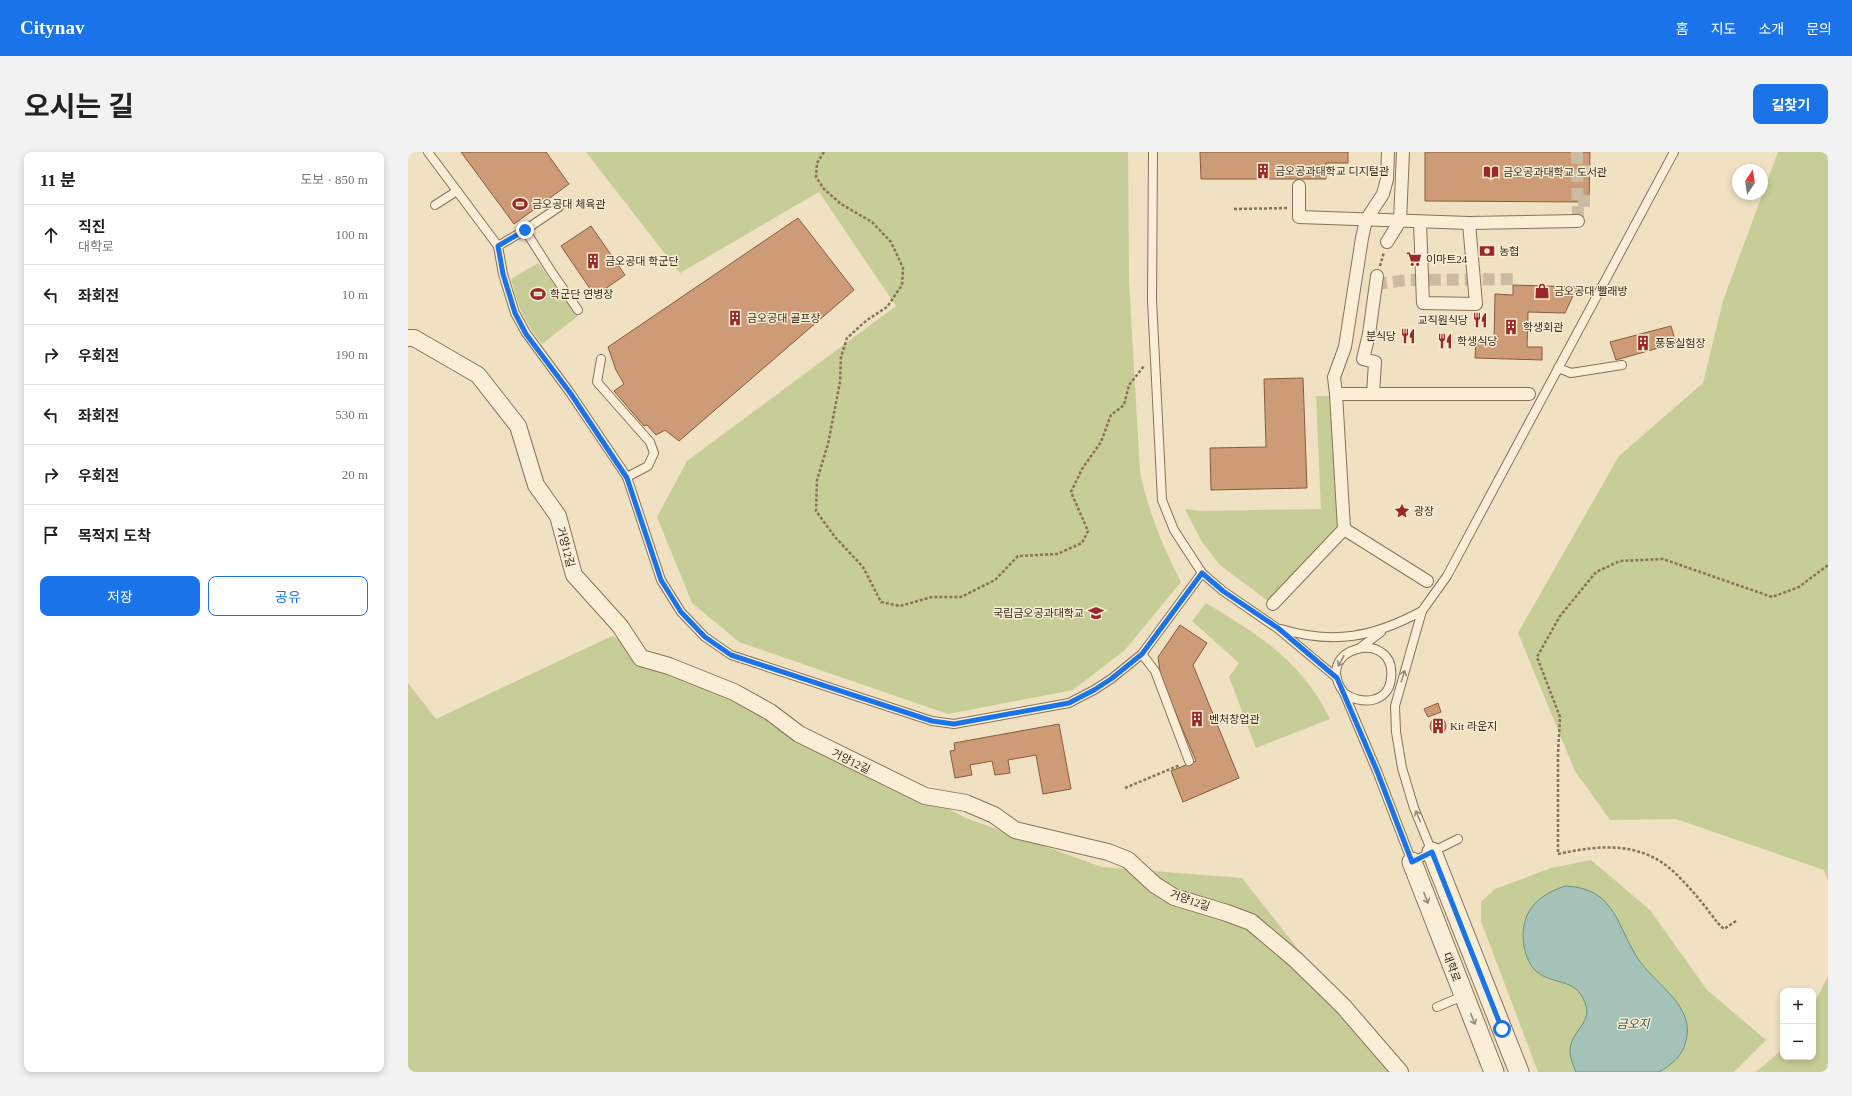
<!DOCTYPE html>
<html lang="ko">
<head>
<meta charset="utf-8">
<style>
	body { margin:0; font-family:"Times New Roman","Noto Sans KR",serif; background:#f2f2f2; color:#222 }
	.controls { position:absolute; right:12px; bottom:12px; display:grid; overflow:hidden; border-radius:8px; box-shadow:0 2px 6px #0003 }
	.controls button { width:36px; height:36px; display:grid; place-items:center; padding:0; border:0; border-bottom:1px solid #e0e0e0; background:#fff; color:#222; font:20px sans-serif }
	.compass { position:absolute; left:1324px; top:12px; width:36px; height:36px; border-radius:50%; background:#fff; box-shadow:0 2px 6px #0003; rotate:13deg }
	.stop { position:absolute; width:12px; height:12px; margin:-9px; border:3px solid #1a73e8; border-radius:50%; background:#fff }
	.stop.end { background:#1a73e8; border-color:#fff; box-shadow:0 1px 4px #0008 }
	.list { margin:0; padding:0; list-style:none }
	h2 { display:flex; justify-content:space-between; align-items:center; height:52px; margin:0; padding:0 16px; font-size:17px }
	h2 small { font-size:13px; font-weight:400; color:#767676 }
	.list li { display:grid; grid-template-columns:26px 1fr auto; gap:12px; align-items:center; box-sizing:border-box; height:60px; padding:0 16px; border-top:1px solid #e0e0e0 }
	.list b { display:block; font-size:15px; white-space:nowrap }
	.list p { margin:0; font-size:13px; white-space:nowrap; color:#767676 }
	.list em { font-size:13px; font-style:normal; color:#767676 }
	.actions { display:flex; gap:8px; padding:12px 16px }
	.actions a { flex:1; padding:9px 0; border:1px solid #1a73e8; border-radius:8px; text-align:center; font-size:14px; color:#1a73e8 }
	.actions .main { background:#1a73e8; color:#fff }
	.icon { flex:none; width:22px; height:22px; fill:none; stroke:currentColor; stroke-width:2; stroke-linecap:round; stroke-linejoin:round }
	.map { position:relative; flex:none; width:1420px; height:920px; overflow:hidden; border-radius:8px }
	header { display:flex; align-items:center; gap:24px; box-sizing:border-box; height:56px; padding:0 20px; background:#1a73e8; color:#fff }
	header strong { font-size:19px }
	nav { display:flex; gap:22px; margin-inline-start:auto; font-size:14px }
	.intro { display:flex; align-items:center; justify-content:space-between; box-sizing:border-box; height:96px; padding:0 24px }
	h1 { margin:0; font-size:28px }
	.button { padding:10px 18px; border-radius:8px; background:#1a73e8; color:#fff; font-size:14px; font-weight:700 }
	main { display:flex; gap:24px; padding:0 24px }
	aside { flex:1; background:#fff; border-radius:8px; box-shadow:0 2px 6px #0003 }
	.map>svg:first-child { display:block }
	.green { fill:#c7cd96 }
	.water { fill:#a5c2b9; stroke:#6b9087 }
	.building { fill:#ce9b77; stroke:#895b3e }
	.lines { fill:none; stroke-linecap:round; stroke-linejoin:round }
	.pedestrian-tunnel { stroke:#cbbca1; stroke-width:12; stroke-dasharray:12 6; stroke-linecap:butt }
	.service-casing { stroke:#897259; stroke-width:10 }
	.pedestrian-casing { stroke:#897259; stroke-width:14 }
	.minor-casing { stroke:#897259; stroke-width:18 }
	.tertiary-casing { stroke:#897259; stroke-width:21 }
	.path { stroke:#897259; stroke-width:2.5; stroke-dasharray:3 2; stroke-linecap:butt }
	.service { stroke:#faefd6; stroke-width:8 }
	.pedestrian { stroke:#faefd6; stroke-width:12 }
	.minor { stroke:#faefd6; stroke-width:16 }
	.tertiary { stroke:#faefd6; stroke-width:19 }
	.oneway { stroke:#9a8c7a }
	.route { stroke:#1a73e8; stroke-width:5 }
	.labels { text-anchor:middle; stroke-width:3; stroke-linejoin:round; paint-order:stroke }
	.poi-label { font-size:11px; fill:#392a1d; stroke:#f6ecd2; text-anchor:start }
	.street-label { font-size:11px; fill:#392a1d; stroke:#f6ecd2 }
	.water-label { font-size:12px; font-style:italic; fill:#2c5956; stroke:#f6ecd2 }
</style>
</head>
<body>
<header>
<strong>Citynav</strong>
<nav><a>홈</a><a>지도</a><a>소개</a><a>문의</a></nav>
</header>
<div class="intro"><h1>오시는 길</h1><a class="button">길찾기</a></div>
<main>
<aside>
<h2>11 분<small>도보 · 850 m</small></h2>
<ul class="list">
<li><svg class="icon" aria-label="ahead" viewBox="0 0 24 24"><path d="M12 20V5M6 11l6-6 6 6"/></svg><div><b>직진</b><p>대학로</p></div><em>100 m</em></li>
<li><svg class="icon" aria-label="left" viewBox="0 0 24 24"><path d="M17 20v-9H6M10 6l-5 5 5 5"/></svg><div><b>좌회전</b></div><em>10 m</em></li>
<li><svg class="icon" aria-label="right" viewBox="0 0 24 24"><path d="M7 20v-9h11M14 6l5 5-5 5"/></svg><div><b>우회전</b></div><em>190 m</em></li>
<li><svg class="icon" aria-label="left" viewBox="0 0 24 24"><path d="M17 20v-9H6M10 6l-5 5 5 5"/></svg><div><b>좌회전</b></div><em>530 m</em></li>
<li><svg class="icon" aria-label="right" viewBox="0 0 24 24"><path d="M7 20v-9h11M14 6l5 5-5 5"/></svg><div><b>우회전</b></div><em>20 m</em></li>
<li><svg class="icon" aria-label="arrive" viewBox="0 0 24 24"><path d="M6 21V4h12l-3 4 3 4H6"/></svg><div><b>목적지 도착</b></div></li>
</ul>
<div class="actions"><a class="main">저장</a><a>공유</a></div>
</aside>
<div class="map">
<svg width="1420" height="920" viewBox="0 0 1420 920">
	<rect width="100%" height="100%" fill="#efe1c2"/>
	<g class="green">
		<path d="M178 0H720L721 129 732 320C741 361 754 393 773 430L717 498 665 538 540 562 331 490 284 451 249 365 279 309 488 154 411 40 272 121Z"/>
		<path d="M1370 0H1420V729L1416 718 1268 667 1202 668 1167 619 1110 481 1211 304 1295 231 1315 149Z"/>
		<path d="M130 111 170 164 134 192C116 170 110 154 103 127Z"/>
		<path d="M908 244H928L932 376 863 448 860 449 812 413 794 390 777 357 795 359 913 357Z"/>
		<path d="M798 451C851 483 894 509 922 567L848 596 821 525 831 511 784 469Z"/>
		<path d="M204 484 558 666 694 715 834 726 987 920H0V531L28 567Z"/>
		<path d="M1183 708 1242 758 1299 838 1358 888 1326 920H1130L1073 769V750L1087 737 1143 716Z"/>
		<path d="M1420 824V920H1348L1375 897V905H1405V854Z"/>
	</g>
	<path class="water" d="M1157 734C1210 736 1208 777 1233 811 1251 835 1287 855 1278 889 1275 903 1264 913 1251 920H1168L1167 918C1164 910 1160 901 1163 892 1168 876 1184 869 1177 851 1168 825 1145 834 1128 819 1122 814 1118 804 1116 795 1111 762 1127 744 1157 734Z"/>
	<g class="building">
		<path d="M53 0H138L161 32 106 72Z"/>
		<path d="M792 0H940V11H918V27H793Z"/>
		<path d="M1017 0H1182L1181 50 1017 49Z"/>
		<path d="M390 66 446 138 271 289 257 278 248 283 239 273 236 274 206 239 216 232 208 218 200 195Z"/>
		<path d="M183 74 217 123 187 144 153 94Z"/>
		<path d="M1105 133 1169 135 1157 161 1120 160 1119 195H1134V208L1067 206 1068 189 1086 190 1087 142 1105 143Z"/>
		<path d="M1263 174 1268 191 1208 208 1202 190Z"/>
		<path d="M895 226 899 336 803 338 802 296 858 295 856 227Z"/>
		<path d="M772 473 799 491 785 513 831 626 775 650 763 619 788 609 753 526 750 505Z"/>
		<path d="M1030 551 1033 560 1020 565 1016 557Z"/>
		<circle cx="1030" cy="574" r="8"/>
		<path d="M651 572 663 637 635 642 628 603 600 608 602 621 587 623 584 609 562 613 564 623 547 626 542 599 547 598 546 591Z"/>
	</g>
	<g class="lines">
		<g class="pedestrian-tunnel">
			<path d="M1169 0 1170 69"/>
			<path d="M1170 19H1184"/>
			<path d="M1170 49H1182"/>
			<path d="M967 132 1000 128 1110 127"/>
		</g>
		<g class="service-casing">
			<g id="service">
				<path d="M20 0 90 94 95 122 107 161 118 181 163 242 219 325 253 428 273 460 297 485 323 503 524 569 546 572 661 551 686 538 703 527 734 502 794 421"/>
				<path d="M745 0 744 148 754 348 766 378 794 421 815 439 869 476 929 526"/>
				<path d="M27 53 49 39"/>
				<path d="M117 78 151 55"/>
				<path d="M90 94 117 78 143 119 170 158"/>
				<path d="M193 207 189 230 242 290 246 301 240 314 219 325"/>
				<path d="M1150 216 1163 221 1214 213"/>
				<path d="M873 477C926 493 966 485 1014 459"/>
				<path d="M953 495 973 480"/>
				<path d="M734 502 747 519 781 609"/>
				<path d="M936 541C953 554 981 551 983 526 989 475 902 495 936 541L969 619 1004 710 1050 687"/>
				<path d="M1024 700 1006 656 994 616 988 580 987 554 1014 459 1039 424 1266 0"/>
				<path d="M1029 855 1055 844"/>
			</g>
		</g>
		<g class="pedestrian-casing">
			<g id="pedestrian">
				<path d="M891 34V65L1061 71 1170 69"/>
				<path d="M1012 70 1015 151 1068 152 1061 71"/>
				<path d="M979 90 992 69 995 0"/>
				<path d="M928 242H1121"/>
				<path d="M965 242 967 210 955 207 961 182 969 124"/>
				<path d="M936 377 1019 429"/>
				<path d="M865 452 936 377 928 242 926 225 937 195 954 86 958 68 975 42 979 27 980 0"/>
			</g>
		</g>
		<g class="minor-casing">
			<path id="minor" d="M0 186H6L70 223 110 274 128 333 150 364 166 423 212 474 233 506 261 514 326 540 362 560 391 582 517 644 558 651 586 663 607 678 700 700 720 708 747 733 766 745 819 761 843 770 888 808 935 854 992 920"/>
		</g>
		<g class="tertiary-casing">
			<g id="tertiary">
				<path d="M1024 700 1111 920"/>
				<path d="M1004 710 1086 920"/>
			</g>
		</g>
		<g class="path">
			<path d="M416 0 409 11 408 25 416 37 433 52 464 70 483 90 495 116 494 133 479 155 459 168 439 186 433 205 432 230 420 292 409 328 408 359 427 385 455 415 473 450 492 454 524 445H553L587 428 610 404 649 402 674 391 680 379 663 340 674 317 693 290 703 263 716 253 721 233 736 214"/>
			<path d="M826 57 879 56"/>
			<path d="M972 114 976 100"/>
			<path d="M717 636 772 613"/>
			<path d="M1328 769 1316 777C1309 771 1307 767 1302 761 1293 749 1283 737 1272 726 1238 689 1195 692 1150 702V602L1152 565 1129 505 1152 464 1188 420 1212 409 1255 407 1364 445 1391 435 1420 413"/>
		</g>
		<use href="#service" class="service"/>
		<use href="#pedestrian" class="pedestrian"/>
		<use href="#minor" class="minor"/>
		<use href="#tertiary" class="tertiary"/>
	</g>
	<defs><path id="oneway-shaft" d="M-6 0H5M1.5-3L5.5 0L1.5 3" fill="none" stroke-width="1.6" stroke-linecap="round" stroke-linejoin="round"/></defs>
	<g class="oneway">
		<use href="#oneway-shaft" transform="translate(933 509) rotate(119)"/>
		<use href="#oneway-shaft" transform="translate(995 524) rotate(-73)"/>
		<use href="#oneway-shaft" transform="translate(1010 664) rotate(-112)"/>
		<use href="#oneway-shaft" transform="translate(1018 746) rotate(69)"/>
		<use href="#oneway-shaft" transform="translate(1065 867) rotate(68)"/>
	</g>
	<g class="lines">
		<path class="route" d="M117 78 90 94 95 122 107 161 118 182 163 242 219 326 253 428 273 460 297 485 323 503 524 569 546 572 661 551 686 538 703 527 734 502 794 421 815 439 870 476 929 526 969 619 1004 710 1024 700 1094 877"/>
	</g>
	<defs>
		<g id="building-bare" transform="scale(1.2)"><path d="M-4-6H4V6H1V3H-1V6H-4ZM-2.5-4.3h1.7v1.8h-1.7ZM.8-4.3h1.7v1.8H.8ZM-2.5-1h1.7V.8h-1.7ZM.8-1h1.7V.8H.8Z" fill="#9a2729" stroke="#f6ecd2" stroke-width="2.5" paint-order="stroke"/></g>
		<g id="library-bare" transform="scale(1.2)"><path d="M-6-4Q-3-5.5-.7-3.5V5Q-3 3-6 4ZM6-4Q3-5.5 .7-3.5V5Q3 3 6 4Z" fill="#9a2729" stroke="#f6ecd2" stroke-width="2.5" paint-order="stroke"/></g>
		<g id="stadium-bare" transform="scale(1.2)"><path d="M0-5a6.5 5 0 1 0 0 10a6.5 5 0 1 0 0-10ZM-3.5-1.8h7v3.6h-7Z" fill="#9a2729" stroke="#f6ecd2" stroke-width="2.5" paint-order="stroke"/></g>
		<g id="bank-bare" transform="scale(1.2)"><path d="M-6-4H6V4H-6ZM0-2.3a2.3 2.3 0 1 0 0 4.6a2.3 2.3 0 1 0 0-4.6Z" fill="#9a2729" stroke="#f6ecd2" stroke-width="2.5" paint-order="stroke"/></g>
		<g id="supermarket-bare" transform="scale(1.2)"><path d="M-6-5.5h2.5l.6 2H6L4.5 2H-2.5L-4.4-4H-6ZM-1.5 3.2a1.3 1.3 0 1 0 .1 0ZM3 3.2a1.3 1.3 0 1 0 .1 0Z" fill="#9a2729" stroke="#f6ecd2" stroke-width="2.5" paint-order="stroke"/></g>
		<g id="shop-bare" transform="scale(1.2)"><path d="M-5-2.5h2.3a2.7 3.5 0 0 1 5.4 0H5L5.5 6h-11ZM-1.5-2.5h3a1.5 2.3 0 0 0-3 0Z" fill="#9a2729" stroke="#f6ecd2" stroke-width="2.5" paint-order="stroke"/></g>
		<g id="restaurant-bare" transform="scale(1.2)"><path d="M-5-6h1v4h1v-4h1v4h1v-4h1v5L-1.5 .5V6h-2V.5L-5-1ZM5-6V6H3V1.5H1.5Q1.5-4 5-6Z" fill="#9a2729" stroke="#f6ecd2" stroke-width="2.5" paint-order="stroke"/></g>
		<g id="sight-bare" transform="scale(1.2)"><path d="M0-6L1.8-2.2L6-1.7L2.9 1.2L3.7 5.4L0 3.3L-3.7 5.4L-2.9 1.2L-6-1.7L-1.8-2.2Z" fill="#9a2729" stroke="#f6ecd2" stroke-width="2.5" paint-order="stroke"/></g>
		<g id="university-bare" transform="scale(1.2)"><path d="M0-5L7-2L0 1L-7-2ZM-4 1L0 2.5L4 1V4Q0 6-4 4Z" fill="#9a2729" stroke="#f6ecd2" stroke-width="2.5" paint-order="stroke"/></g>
	</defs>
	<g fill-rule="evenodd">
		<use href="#building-bare" x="855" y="19"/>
		<use href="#library-bare" x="1083" y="20"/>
		<use href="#stadium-bare" x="112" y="52"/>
		<use href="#bank-bare" x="1079" y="99"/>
		<use href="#supermarket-bare" x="1006" y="107"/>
		<use href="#building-bare" x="185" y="109"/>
		<use href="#shop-bare" x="1134" y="139"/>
		<use href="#stadium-bare" x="130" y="142"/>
		<use href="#building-bare" x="327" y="166"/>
		<use href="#restaurant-bare" x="1072" y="168"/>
		<use href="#building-bare" x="1103" y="175"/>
		<use href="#restaurant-bare" x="1000" y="184"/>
		<use href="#restaurant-bare" x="1037" y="189"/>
		<use href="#building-bare" x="1235" y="191"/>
		<use href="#sight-bare" x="994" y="359"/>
		<use href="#university-bare" x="688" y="461"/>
		<use href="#building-bare" x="789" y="567"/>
		<use href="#building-bare" x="1030" y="574"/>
	</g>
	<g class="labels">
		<g class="poi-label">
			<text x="867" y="23">금오공과대학교 디지털관</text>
			<text x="1095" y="24">금오공과대학교 도서관</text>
			<text x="124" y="56">금오공대 체육관</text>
			<text x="1091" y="103">농협</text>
			<text x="1018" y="111">이마트24</text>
			<text x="197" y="113">금오공대 학군단</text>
			<text x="1146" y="143">금오공대 빨래방</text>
			<text x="142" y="146">학군단 연병장</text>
			<text x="339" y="170">금오공대 골프장</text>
			<text x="1060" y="172" text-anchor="end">교직원식당</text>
			<text x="1115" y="179">학생회관</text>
			<text x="988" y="188" text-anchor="end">분식당</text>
			<text x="1049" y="193">학생식당</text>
			<text x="1247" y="195">풍동실험장</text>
			<text x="1006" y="363">광장</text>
			<text x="676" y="465" text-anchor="end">국립금오공과대학교</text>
			<text x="801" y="571">벤처창업관</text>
			<text x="1042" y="578">Kit 라운지</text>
		</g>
		<g class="street-label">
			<text transform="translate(158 395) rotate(75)" y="4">거양12길</text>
			<text transform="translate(443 609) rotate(26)" y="4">거양12길</text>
			<text transform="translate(782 748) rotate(19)" y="4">거양12길</text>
			<text transform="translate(1044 815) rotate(69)" y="4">대학로</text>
		</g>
		<g class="water-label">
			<text x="1225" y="876">금오지</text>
		</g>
	</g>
</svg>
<div class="controls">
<button>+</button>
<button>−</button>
</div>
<svg class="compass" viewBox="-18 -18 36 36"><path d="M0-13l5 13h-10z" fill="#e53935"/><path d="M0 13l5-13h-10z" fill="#767676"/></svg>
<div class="stop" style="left:1094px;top:877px"></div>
<div class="stop end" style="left:117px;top:78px"></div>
</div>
</main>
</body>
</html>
